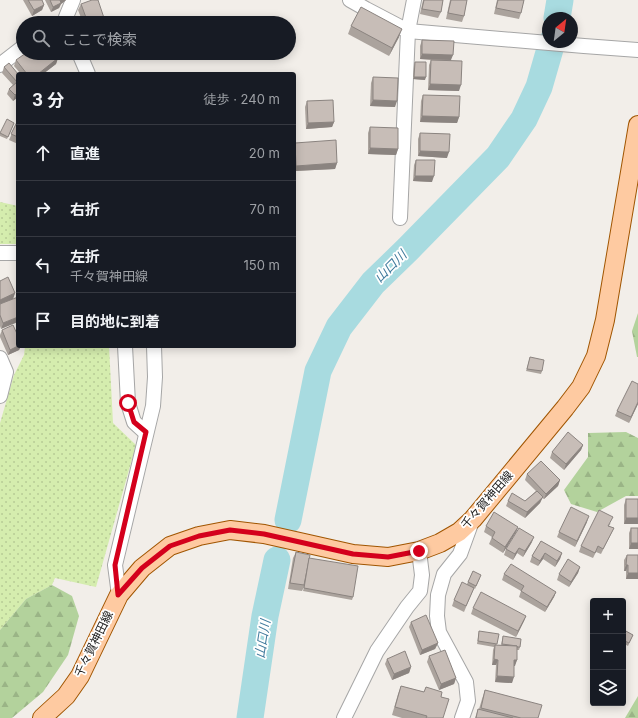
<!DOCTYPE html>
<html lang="ja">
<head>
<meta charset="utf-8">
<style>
	body { margin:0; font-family:Inter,"Noto Sans JP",sans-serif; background:#242831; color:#f1f3f6 }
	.controls { position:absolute; right:12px; bottom:12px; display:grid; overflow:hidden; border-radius:4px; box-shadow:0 2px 10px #0003 }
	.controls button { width:36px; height:36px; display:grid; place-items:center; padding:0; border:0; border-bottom:1px solid #363941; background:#171b24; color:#f1f3f6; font:20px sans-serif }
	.compass { position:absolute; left:542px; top:12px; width:36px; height:36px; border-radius:50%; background:#171b24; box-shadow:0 2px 10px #0003; rotate:29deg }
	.stop { position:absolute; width:12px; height:12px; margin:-9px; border:3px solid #d4001c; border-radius:50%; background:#fff }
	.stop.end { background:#d4001c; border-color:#fff; box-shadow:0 1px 4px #0008 }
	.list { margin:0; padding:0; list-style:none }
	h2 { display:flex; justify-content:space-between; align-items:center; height:52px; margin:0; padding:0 16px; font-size:17px }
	h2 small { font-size:13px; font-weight:400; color:#9ea1a6 }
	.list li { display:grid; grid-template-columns:26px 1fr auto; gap:12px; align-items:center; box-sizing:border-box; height:56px; padding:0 16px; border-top:1px solid #363941 }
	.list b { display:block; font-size:15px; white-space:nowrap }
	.list p { margin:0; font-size:13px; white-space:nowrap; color:#9ea1a6 }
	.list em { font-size:13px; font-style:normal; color:#9ea1a6 }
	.icon { flex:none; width:22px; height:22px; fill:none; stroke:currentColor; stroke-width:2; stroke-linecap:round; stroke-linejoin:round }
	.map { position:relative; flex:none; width:638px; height:718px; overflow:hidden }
	.search { position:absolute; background:#171b24; box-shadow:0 2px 10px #0003; left:16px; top:16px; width:280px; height:44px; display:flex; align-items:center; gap:10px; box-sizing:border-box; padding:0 14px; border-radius:22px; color:#9ea1a6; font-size:15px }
	.panel { position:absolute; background:#171b24; box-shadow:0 2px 10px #0003; left:16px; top:72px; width:280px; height:276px; border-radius:4px }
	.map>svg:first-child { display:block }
	.grass { fill:url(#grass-dots) }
	.forest { fill:url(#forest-firs) }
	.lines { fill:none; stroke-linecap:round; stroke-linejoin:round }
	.river { stroke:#a8dbe0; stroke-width:27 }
	.minor-casing { stroke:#a6a6a6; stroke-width:16 }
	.major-casing { stroke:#a05500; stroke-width:20 }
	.minor { stroke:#fff; stroke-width:14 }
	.major { stroke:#fecaa1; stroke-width:18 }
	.wall { fill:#aba39d }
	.shaded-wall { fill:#8b8480 }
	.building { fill:#c7bdb7; stroke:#8b8480 }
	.route { stroke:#d4001c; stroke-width:5 }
	.labels { text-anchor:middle; stroke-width:3.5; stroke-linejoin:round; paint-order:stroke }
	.street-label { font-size:12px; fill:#222; stroke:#fff }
	.water-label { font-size:13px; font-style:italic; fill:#417b9d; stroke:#fff }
</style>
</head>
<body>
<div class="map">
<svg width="638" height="718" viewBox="0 0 638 718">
	<defs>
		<pattern id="grass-dots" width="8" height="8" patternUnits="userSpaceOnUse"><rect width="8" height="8" fill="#d5edae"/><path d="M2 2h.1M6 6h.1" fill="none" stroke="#b7cb95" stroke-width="1.8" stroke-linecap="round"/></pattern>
		<pattern id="forest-firs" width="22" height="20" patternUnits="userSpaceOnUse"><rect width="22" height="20" fill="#b3d29c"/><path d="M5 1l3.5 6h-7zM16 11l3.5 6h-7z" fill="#9ab486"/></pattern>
	</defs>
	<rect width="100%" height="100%" fill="#f2eee9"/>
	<g class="grass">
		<path d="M0 202 18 206V244H0Z"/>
		<path d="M25 346H109L113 423 136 445 96 587 55 578 52 585 26 599 0 630V423L14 375 24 355Z"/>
	</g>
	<g class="forest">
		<path d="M638 313V357H637L632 331Z"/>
		<path d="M626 432 638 438V496H626L597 512 571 504 564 490 588 457V433Z"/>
		<path d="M52 585 72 596 79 616 68 655 43 692 12 718H0V630L26 599Z"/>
		<path d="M638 696V718H625Z"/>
	</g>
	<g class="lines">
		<g class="river">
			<path d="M557 18 560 0"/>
			<path d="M288 520 318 371 339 327 373 283 408 249 498 157 524 119 539 87 552 42"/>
			<path d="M250 718 265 616 277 560"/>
		</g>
		<g class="minor-casing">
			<g id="minor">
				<path d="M350 0 366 9 408 31 584 46 638 50"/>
				<path d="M67 23 66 17 73 0"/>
				<path d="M79 53 88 74"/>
				<path d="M0 65 23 47"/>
				<path d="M400 218 408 31 414 0"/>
				<path d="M0 253H18"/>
				<path d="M125 346 128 403 134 422 146 433"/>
				<path d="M0 358 6 372 0 396"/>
				<path d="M119 595 115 565 153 406 155 377 154 346"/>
				<path d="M344 718 377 651 407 607 420 591 422 575 419 551"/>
				<path d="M462 718 468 701 466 682 439 632 437 616 438 595 444 574 460 554 472 521"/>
			</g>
		</g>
		<g class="major-casing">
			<path id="major" d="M42 718 66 696 80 676 119 595 142 568 170 546 199 536 230 530 264 534 353 554 388 557 419 551 440 543 459 532 473 519 565 408 581 387 596 356 605 320 638 125"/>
		</g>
		<use href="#minor" class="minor"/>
		<use href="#major" class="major"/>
	</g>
	<g class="wall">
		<path d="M23 0H42L44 5 42 10 32 16Z"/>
		<path d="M45 0H66L65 1 61 4 59 8 51 12Z"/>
		<path d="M423 0H443L441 12 438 18 420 14Z"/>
		<path d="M450 0H467L464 16 462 22 446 19Z"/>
		<path d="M497 0H524L521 13 519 19 494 14Z"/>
		<path d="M81 4 104 18 102 23H83L78 10Z"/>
		<path d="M351 26 399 37 389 56 348 34Z"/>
		<path d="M422 40 451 60 459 91 428 90 429 65 431 60 420 59V46Z"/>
		<path d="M58 58 56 64 43 74H21L14 66 16 60Z"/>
		<path d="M415 62 425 80 413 79 414 65Z"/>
		<path d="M4 67 18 74V97L13 101 7 94 9 89 13 85 2 73Z"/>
		<path d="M373 77 395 107 370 106 371 83Z"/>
		<path d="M423 95 459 117 457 123 420 122 421 101Z"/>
		<path d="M307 101 334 122 332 127 306 129 305 107Z"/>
		<path d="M18 120V144L9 140Z"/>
		<path d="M13 126 7 139 0 136V133Z"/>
		<path d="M370 127 398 149 396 155 368 154V133Z"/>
		<path d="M420 133 447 158 418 156V139Z"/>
		<path d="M295 143 337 163 335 169 294 171V145Z"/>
		<path d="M416 160 432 182 413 181 414 165Z"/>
		<path d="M0 281 15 293 1 329 0 326Z"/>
		<path d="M2 330 18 346H21L19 350 8 355 0 337V335Z"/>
		<path d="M530 357 542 371 541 374 526 371Z"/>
		<path d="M638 384V404L629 423 615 416 617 411Z"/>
		<path d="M583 445 581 450 564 470 550 458 552 452Z"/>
		<path d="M527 474 560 480 558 486 544 499 542 498 540 503 525 518 506 506 508 501H525L536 491 525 480Z"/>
		<path d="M626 499H638V524H624V505Z"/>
		<path d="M587 522 575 547 557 537 559 532Z"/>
		<path d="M611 523 609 526 614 528 601 554 596 552 593 558 579 552 581 546Z"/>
		<path d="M486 526 518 527 516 532 503 553 489 544 492 537 484 532Z"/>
		<path d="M631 528H638V549H629V533Z"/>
		<path d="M541 541 562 553 560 559 555 567 543 559 538 566 530 562 532 556Z"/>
		<path d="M532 542 523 557 517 553 513 560 504 555 506 549Z"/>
		<path d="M296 552 309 560 353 597 352 600 303 591 304 587 302 591 288 589 293 558Z"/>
		<path d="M627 555H638V579H626V571H624V560Z"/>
		<path d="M580 567 578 573 569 587 557 580 559 574Z"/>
		<path d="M473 571 480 578 475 589 474 588 464 612 452 606 454 600 467 584Z"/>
		<path d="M504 574 556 592 554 597 545 612 519 597 521 591 502 580Z"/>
		<path d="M473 608 526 616 524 621 516 637 471 614Z"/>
		<path d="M411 622 438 643 435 649 420 655 409 627Z"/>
		<path d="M479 631 497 645H501L503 636 520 647 519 650H517V660L514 666 512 683 495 682 496 665H492L493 650 494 647 477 644Z"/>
		<path d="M623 631 633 635 628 646 623 643Z"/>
		<path d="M429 656 456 678 454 684 439 690 427 662Z"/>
		<path d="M387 659 411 667 409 673 392 680 385 664Z"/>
		<path d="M401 686 424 692 426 687 441 697 443 718H402L392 715 398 694Z"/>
		<path d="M485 690 538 718H475L478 709H479L482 699Z"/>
	</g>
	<g class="shaded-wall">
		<path d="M59 0H66L65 1 61 4 59 8 51 12 53 7Z"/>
		<path d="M44 5 42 10 32 16 34 10Z"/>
		<path d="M104 18 102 23H90Z"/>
		<path d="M402 29 399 37 389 56 392 48Z"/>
		<path d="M422 54 453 55 451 60 420 59Z"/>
		<path d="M58 58 56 64 43 74H38Z"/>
		<path d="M414 77H426L425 80 413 79Z"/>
		<path d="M430 84 461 85 459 91 428 90Z"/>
		<path d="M18 93V97L13 101 15 95Z"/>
		<path d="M373 100 397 101 395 107 370 106Z"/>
		<path d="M422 116 459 117 457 123 420 122Z"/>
		<path d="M334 122 332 127 306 129 308 123Z"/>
		<path d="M370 148 398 149 396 155 368 154Z"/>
		<path d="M420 151 449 152 447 158 418 156Z"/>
		<path d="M337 163 335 169 294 171 296 166Z"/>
		<path d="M415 176H434L432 182 413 181Z"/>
		<path d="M15 293 13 299 0 304V300Z"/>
		<path d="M18 317V322L1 329 3 323Z"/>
		<path d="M18 346H21L19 350 8 355 10 350Z"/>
		<path d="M638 402V404L629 423 631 417Z"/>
		<path d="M583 445 581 450 564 470 566 464Z"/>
		<path d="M560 480 558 486 544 499 546 494Z"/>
		<path d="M543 497 540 503 525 518 527 512Z"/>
		<path d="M589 516 587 522 575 547 577 541Z"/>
		<path d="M626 518H638V524H624Z"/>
		<path d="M518 527 516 532 503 553 505 547Z"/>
		<path d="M534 537 532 542 523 557 525 551Z"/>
		<path d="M631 543H638V549H629Z"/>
		<path d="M519 548 517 553 513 560 515 554Z"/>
		<path d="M545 553 543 559 538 566 540 561Z"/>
		<path d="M562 553 560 559 555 567 557 561Z"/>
		<path d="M626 565H628L626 571H624Z"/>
		<path d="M580 567 578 573 569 587 571 582Z"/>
		<path d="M628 573H638V579H626Z"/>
		<path d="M556 592 554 597 545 612 547 607Z"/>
		<path d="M526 616 524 621 516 637 518 631Z"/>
		<path d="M438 643 435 649 420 655 422 650Z"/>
		<path d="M494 659 498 660 496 665H492Z"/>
		<path d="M514 660H517L515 666H512Z"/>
		<path d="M411 667 409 673 392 680 394 674Z"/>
		<path d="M497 676 514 677 512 683 495 682Z"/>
		<path d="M456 678 454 684 439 690 441 684Z"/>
	</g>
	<g class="building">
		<path d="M28 0H42L44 5 34 10Z"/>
		<path d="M50 0H60L61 3 53 7Z"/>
		<path d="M92 0H98L104 18 90 23H88L81 4Z"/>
		<path d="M424 0H443L441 12 422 9Z"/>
		<path d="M451 0H467L464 16 448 13Z"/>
		<path d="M498 0H524L521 13 496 8Z"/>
		<path d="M361 7 402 29 392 48 351 26Z"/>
		<path d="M422 40 454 41 453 55 422 54Z"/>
		<path d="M26 53H54L58 58 38 74H27L16 60Z"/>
		<path d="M431 60 462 61 461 85 430 84Z"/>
		<path d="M415 62H426V77H414Z"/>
		<path d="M9 63 18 74V93L15 95 9 89 17 82 4 67Z"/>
		<path d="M373 77 398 78 397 101 373 100Z"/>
		<path d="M423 95 460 96 459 117 422 116Z"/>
		<path d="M333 100 334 122 308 123 307 101Z"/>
		<path d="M7 119 14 123 8 137 0 133Z"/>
		<path d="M18 120V137L11 134Z"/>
		<path d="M370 127 398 128V149L370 148Z"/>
		<path d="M420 133 450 134 449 152 420 151Z"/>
		<path d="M336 140 337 163 296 166 295 143Z"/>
		<path d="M416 160H435L434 176H415Z"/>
		<path d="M8 277 15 293 0 300V281Z"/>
		<path d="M18 297V317L3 323 0 315V304Z"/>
		<path d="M13 325 18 336V346L10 350 2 330Z"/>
		<path d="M530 357 544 360 542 371 527 369Z"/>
		<path d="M632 381 638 384V402L631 417 617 411Z"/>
		<path d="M568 432 583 445 566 464 552 452Z"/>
		<path d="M541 461 560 480 546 494 527 474Z"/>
		<path d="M537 491 543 497 527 512 508 501 512 493 525 501Z"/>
		<rect x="626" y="499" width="12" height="19"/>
		<path d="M571 507 589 516 577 541 559 532Z"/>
		<path d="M599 510 613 517 608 526 614 528 603 549 598 546 595 553 581 546Z"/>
		<path d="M494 512 518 527 505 547 492 538 495 532 486 526Z"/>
		<path d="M519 528 534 537 525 551 519 548 515 554 506 549Z"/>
		<rect x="631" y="528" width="7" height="15"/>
		<path d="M541 541 562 553 557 561 545 553 540 561 532 556Z"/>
		<path d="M296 552 310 555 304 585 290 583Z"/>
		<path d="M627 555H638V573H628V565H626Z"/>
		<path d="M309 558 358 566 353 597 304 588Z"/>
		<path d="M568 559 580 567 571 582 559 574Z"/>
		<path d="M511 564 556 592 547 607 521 591 524 586 504 574Z"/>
		<path d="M473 571 481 575 476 586 468 582Z"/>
		<path d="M462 582 474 588 466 606 454 600Z"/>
		<path d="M481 592 526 616 518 631 473 608Z"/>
		<path d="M426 615 438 643 422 650 411 622Z"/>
		<path d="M624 630 633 635 629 643 623 640Z"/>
		<path d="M479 631 499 634 497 644 478 641Z"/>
		<path d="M503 636 521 639 520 647H517V646L502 644Z"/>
		<path d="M495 645 517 646V660H514V677L497 676 498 660 494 659Z"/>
		<path d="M445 650 456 678 441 684 429 656Z"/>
		<path d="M405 651 411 667 394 674 387 659Z"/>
		<path d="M401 686 424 692 426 687 442 692 441 697 449 699 443 718H426L427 716 395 707Z"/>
		<path d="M485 690 542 705 538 718H521L481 708Z"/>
		<path d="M478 709 513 718H476Z"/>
	</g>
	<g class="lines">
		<path class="route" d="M128 403 134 422 146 432 115 565 118 595 142 568 170 546 199 536 230 530 264 534 353 554 388 557 419 551"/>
	</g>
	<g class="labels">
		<g class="street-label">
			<text transform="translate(487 500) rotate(-49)" y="4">千々賀神田線</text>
			<text transform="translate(94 644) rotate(-64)" y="4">千々賀神田線</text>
		</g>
		<g class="water-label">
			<text transform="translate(390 266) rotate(-45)" y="5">山口川</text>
			<text transform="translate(262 639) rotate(-81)" y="5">山口川</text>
		</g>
	</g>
</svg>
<div class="controls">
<button>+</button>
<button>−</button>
<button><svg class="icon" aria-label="layers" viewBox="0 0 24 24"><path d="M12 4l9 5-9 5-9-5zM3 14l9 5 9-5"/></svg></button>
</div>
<svg class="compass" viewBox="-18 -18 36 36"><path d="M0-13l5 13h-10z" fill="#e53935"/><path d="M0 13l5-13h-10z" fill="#9ea1a6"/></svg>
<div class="stop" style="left:128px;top:403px"></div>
<div class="stop end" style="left:419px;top:551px"></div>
<div class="search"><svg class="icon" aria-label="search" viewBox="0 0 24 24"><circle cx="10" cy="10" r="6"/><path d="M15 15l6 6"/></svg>ここで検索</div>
<section class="panel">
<h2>3 分<small>徒歩 · 240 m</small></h2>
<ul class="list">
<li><svg class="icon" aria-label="ahead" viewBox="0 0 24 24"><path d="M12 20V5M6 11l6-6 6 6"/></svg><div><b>直進</b></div><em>20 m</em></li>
<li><svg class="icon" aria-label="right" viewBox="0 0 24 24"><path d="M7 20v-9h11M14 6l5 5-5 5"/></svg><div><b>右折</b></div><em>70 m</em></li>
<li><svg class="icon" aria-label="left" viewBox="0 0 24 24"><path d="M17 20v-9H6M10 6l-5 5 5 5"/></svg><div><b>左折</b><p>千々賀神田線</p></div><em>150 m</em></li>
<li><svg class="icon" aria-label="arrive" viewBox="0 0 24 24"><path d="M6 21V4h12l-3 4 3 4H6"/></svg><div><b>目的地に到着</b></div></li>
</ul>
</section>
</div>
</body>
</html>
